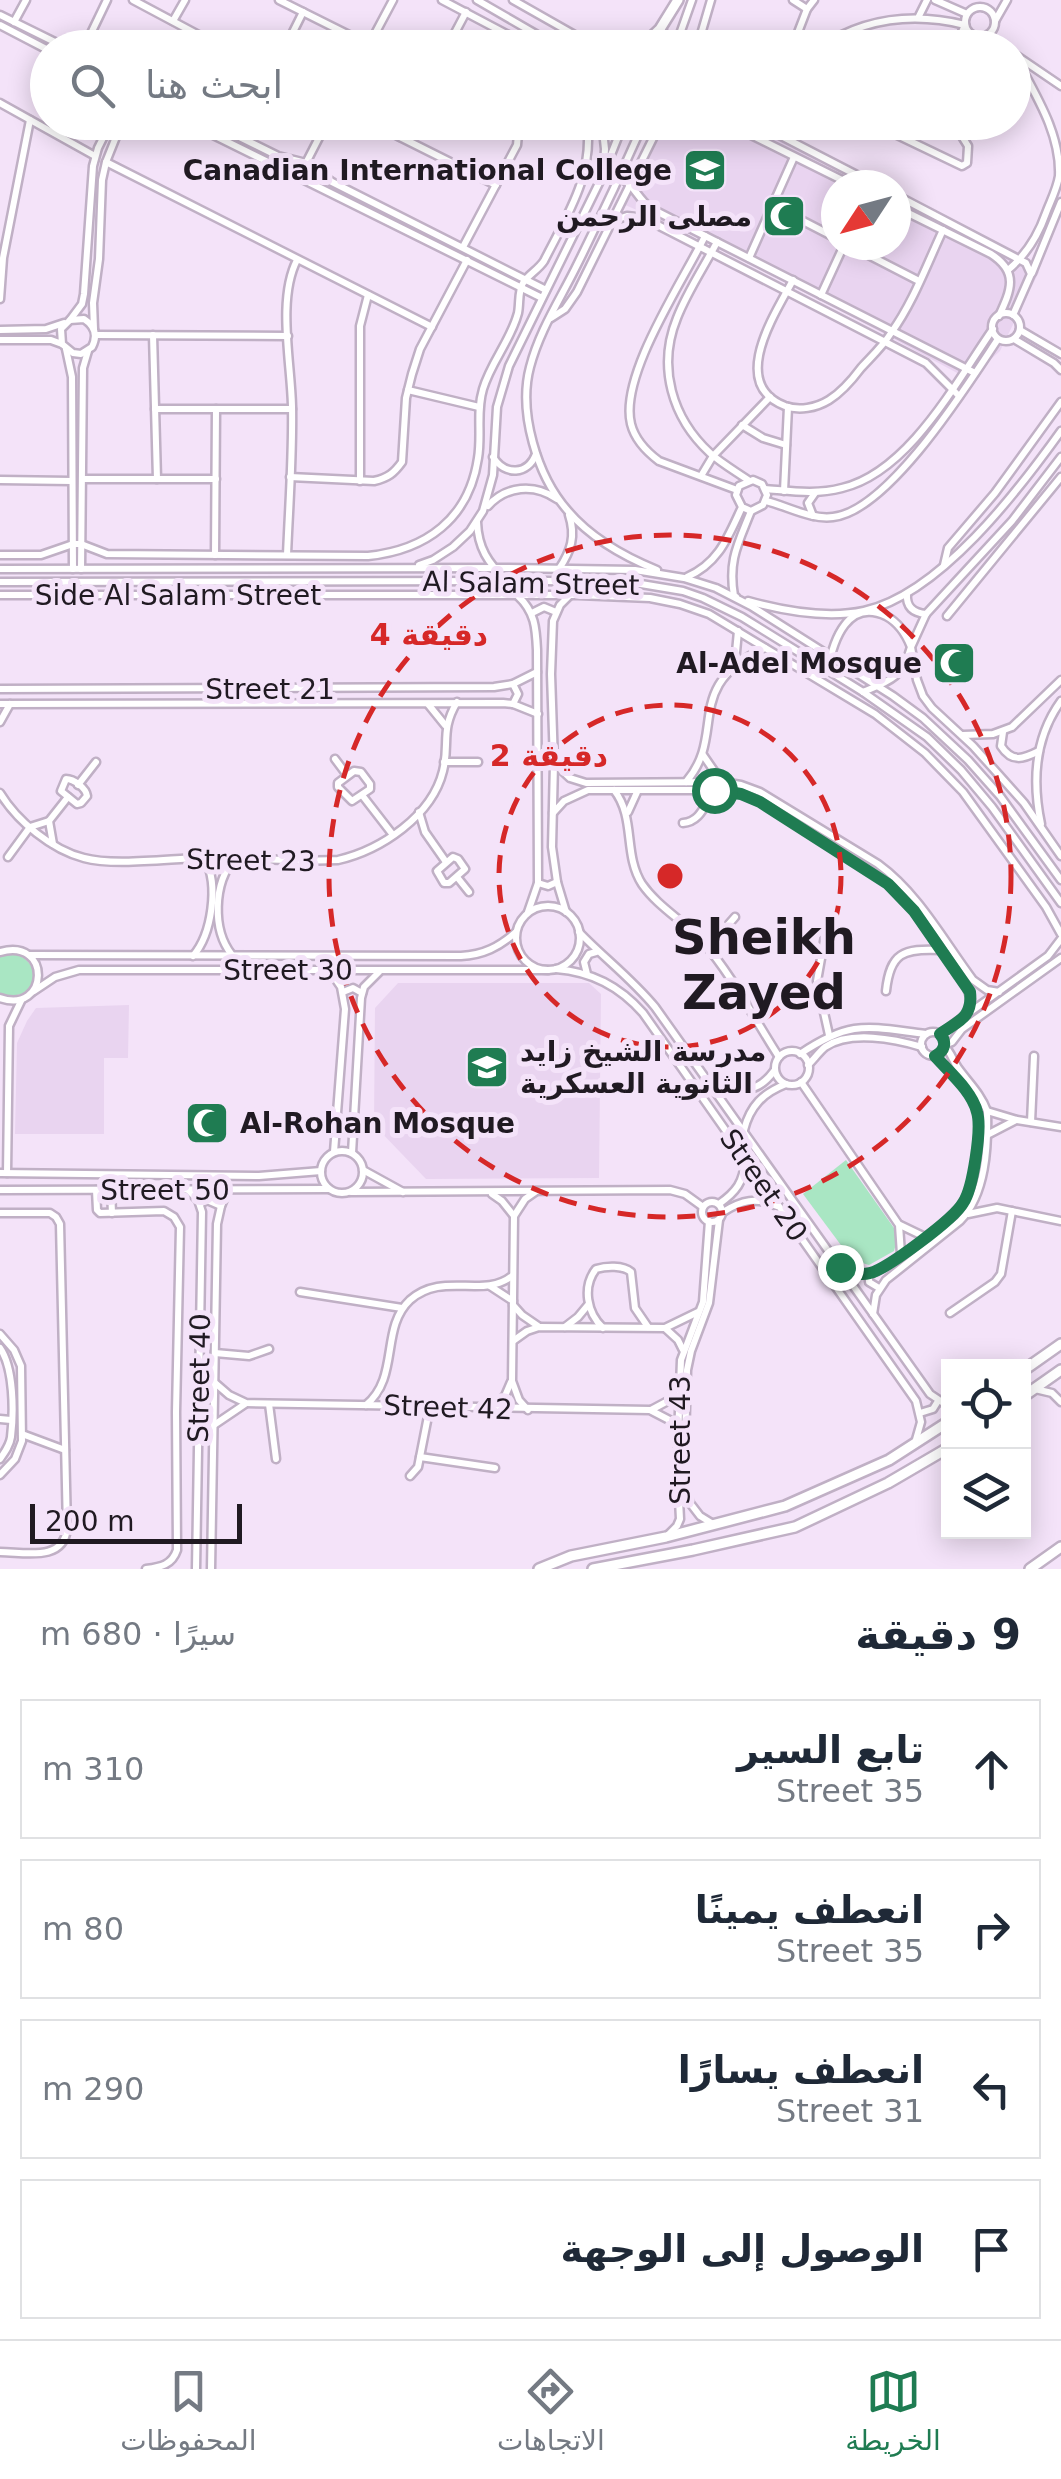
<!DOCTYPE html>
<html lang="ar">
<head>
<meta charset="utf-8">
<style>
	body { margin:0; font-family:"DejaVu Sans",Cairo,sans-serif; background:#f2f2f3; color:#1f2937; direction:rtl }
	.controls { position:absolute; right:30px; bottom:30px; display:grid; overflow:hidden; border-radius:0px; box-shadow:0 5px 25px #0003 }
	.controls button { width:90px; height:90px; display:grid; place-items:center; padding:0; border:0; border-bottom:2px solid #e0e1e3; background:#fff; color:#1f2937; font:50px sans-serif }
	.compass { position:absolute; left:821px; top:170px; width:90px; height:90px; border-radius:50%; background:#fff; box-shadow:0 5px 25px #0003; rotate:234deg }
	.scale { position:absolute; left:30px; bottom:25px; width:212px; box-sizing:border-box; padding-left:10px; border:5px solid #201a22; border-top:0; font-size:28px; line-height:35px; white-space:nowrap; color:#201a22; -webkit-text-stroke:8px #f4e3f9; paint-order:stroke }
	.stop { position:absolute; width:30px; height:30px; margin:-22px; border:8px solid #1f7c52; border-radius:50%; background:#fff }
	.stop.end { background:#1f7c52; border-color:#fff; box-shadow:0 2px 10px #0008 }
	.list { margin:0; padding:0; list-style:none }
	h2 { display:flex; justify-content:space-between; align-items:center; height:130px; margin:0; padding:0 40px; font-size:42px }
	h2 small { font-size:32px; font-weight:400; color:#747a83 }
	.list li { display:grid; grid-template-columns:65px 1fr auto; gap:30px; align-items:center; box-sizing:border-box; height:140px; margin:0 20px 20px; padding:0 20px; border:2px solid #e0e1e3; border-radius:0px }
	.list b { display:block; font-size:38px; white-space:nowrap }
	.list p { margin:0; font-size:32px; white-space:nowrap; color:#747a83 }
	.list em { font-size:32px; font-style:normal; color:#747a83 }
	.icon { flex:none; width:55px; height:55px; fill:none; stroke:currentColor; stroke-width:2; stroke-linecap:round; stroke-linejoin:round }
	.map { position:relative; flex:none; width:1061px; height:1569px; overflow:hidden; direction:ltr }
	.search { position:absolute; background:#fff; box-shadow:0 5px 25px #0003; left:30px; right:30px; top:30px; height:110px; display:flex; align-items:center; gap:25px; box-sizing:border-box; padding:0 35px; border-radius:55px; color:#747a83; font-size:38px }
	.sheet { height:770px; background:#fff }
	nav { display:flex; justify-content:space-around; align-items:center; box-sizing:border-box; height:140px; border-top:2px solid #e0e1e3; background:#fff; font-size:28px; color:#747a83 }
	nav a { display:grid; justify-items:center; gap:5px }
	nav .on { color:#1f7c52 }
	.map>svg:first-child { display:block }
	.built { fill:#e9d4f0 }
	.green { fill:#a9e6c3 }
	.lines { fill:none; stroke-linecap:round; stroke-linejoin:round }
	.street-casing { stroke:#c0b0c5; stroke-width:11 }
	.secondary-casing { stroke:#c0b0c5; stroke-width:14 }
	.street { stroke:#fff; stroke-width:6 }
	.secondary { stroke:#fff; stroke-width:9 }
	.route { stroke:#1f7c52; stroke-width:12 }
	.ring { fill:none; stroke:#d62828; stroke-width:5; stroke-dasharray:18 12 }
	.labels { text-anchor:middle; stroke-width:10; stroke-linejoin:round; paint-order:stroke }
	.poi-label { font-size:28px; font-weight:bold; fill:#201a22; stroke:#f4e3f9; text-anchor:end }
	.street-label { font-size:28px; fill:#201a22; stroke:#f4e3f9 }
	.town-label { font-size:48px; font-weight:bold; fill:#201a22; stroke:#f4e3f9 }
	.centre { fill:#d62828; stroke:#f4e3f9; stroke-width:5 }
	.ring-label { font-size:30px; text-anchor:middle; font-weight:bold; fill:#d62828; stroke:#f4e3f9; stroke-width:10; stroke-linejoin:round; paint-order:stroke }
</style>
</head>
<body>
<div class="map">
<svg width="1061" height="1569" viewBox="0 0 1061 1569">
	<rect width="100%" height="100%" fill="#f4e3f9"/>
	<g class="built">
		<path d="M660 123H747L871 185H836V245H896V198L1018 259 1039 272 1000 351 989 361 974 382 847 314 678 228 623 204Z"/>
		<path d="M398 983H589L601 994 599 1178 426 1179 374 1125 375 1008Z"/>
		<path d="M129 1005 128 1058H104V1134H15L17 1043 27 1021 36 1008Z"/>
	</g>
	<g class="green">
		<path d="M14 953C34 960 40 977 25 993L9 997 0 994V957Z"/>
		<path d="M846 1160 894 1228 897 1240 894 1251 869 1265 852 1260 803 1194Z"/>
	</g>
	<g class="lines">
		<g class="street-casing">
			<g id="street">
				<path d="M133 0 223 48"/>
				<path d="M279 0 369 45"/>
				<path d="M442 0 533 48"/>
				<path d="M477 0 560 48"/>
				<path d="M513 0 580 38 592 42 626 48"/>
				<path d="M793 0 807 9"/>
				<path d="M935 0 967 14"/>
				<circle cx="980" cy="22" r="15"/>
				<path d="M0 15 67 48"/>
				<path d="M919 16 927 0"/>
				<path d="M173 21 185 0"/>
				<path d="M995 21 1007 0"/>
				<path d="M14 22 26 0"/>
				<path d="M0 25 48 50"/>
				<path d="M660 29 668 37H679"/>
				<path d="M986 36 1004 48"/>
				<path d="M368 47 393 0"/>
				<path d="M84 48 107 0"/>
				<path d="M285 48 303 12"/>
				<path d="M447 48 466 12"/>
				<path d="M675 48 692 0"/>
				<path d="M697 48 711 0"/>
				<path d="M792 48 807 9 814 0"/>
				<path d="M819 48C864 18 913 12 965 25L955 48"/>
				<path d="M1017 56 1061 86"/>
				<path d="M0 103 95 156"/>
				<path d="M187 122 542 298"/>
				<path d="M209 122 278 156 306 163 332 182 546 290"/>
				<path d="M370 122 496 185"/>
				<path d="M602 122 605 149 604 166"/>
				<path d="M644 122C622 172 599 221 575 269 559 301 539 332 530 367 518 412 537 476 568 511 591 538 625 557 657 570"/>
				<path d="M725 122 852 185"/>
				<path d="M754 122 876 185"/>
				<path d="M883 122 884 127 891 132 962 166 967 163 968 146 953 122"/>
				<path d="M240 137 248 122"/>
				<path d="M400 137 408 122"/>
				<path d="M106 162 432 327"/>
				<path d="M306 163 327 122"/>
				<path d="M619 176C635 186 636 196 650 208L975 373"/>
				<path d="M896 195 1026 263 1031 274 1013 315"/>
				<path d="M772 205 836 238"/>
				<path d="M896 207 991 254C1019 272 1011 290 999 316"/>
				<path d="M601 216 612 221 627 216 644 218 926 363 959 396"/>
				<path d="M705 236C683 281 619 376 631 424 635 440 647 452 659 461L737 490"/>
				<path d="M717 242C704 267 687 292 677 318 657 367 672 418 710 453 721 463 735 471 748 480"/>
				<path d="M849 245 919 281"/>
				<path d="M463 247 517 145 518 134 513 122"/>
				<path d="M749 258 794 157"/>
				<path d="M1008 270C1026 255 1038 236 1046 213 1050 202 1057 189 1059 176 1061 132 1033 91 1014 54"/>
				<path d="M1032 273 1061 202"/>
				<path d="M793 280C775 314 728 384 785 406 799 411 816 408 829 400 842 392 852 380 861 368 871 357 883 346 891 333 913 303 927 264 943 230"/>
				<path d="M821 295 844 245"/>
				<path d="M0 299 3 258 30 120"/>
				<circle cx="1006" cy="327" r="14"/>
				<path d="M551 318 565 309 577 292 661 122"/>
				<path d="M70 320 82 304 84 294 93 166 98 148 111 122"/>
				<path d="M94 329 93 303 99 259 102 180 106 162 122 122"/>
				<path d="M0 330 46 329 64 323"/>
				<path d="M1020 330 1061 354"/>
				<path d="M96 335 288 336"/>
				<path d="M153 335 157 479"/>
				<path d="M1014 339 1054 363 1061 370"/>
				<path d="M0 340H51L62 344 73 353 81 354 92 347C98 335 95 326 84 319L70 320 61 329 62 344"/>
				<path d="M66 349 72 377 73 569"/>
				<path d="M408 390 479 407"/>
				<path d="M155 409H292"/>
				<path d="M742 425 763 438 786 445"/>
				<path d="M493 457C505 476 528 475 536 454"/>
				<path d="M1061 457 1012 521 926 614 911 647 917 680 923 696 932 708 973 746 999 775 1024 803 1061 856"/>
				<path d="M701 476 713 456 770 397"/>
				<path d="M290 477 374 481C388 478 394 473 402 462L406 398 412 374 420 349 467 260"/>
				<path d="M82 479H216"/>
				<path d="M0 480 72 481"/>
				<path d="M360 481V326L368 295"/>
				<path d="M765 489C791 491 816 495 842 488 909 472 956 382 993 329"/>
				<path d="M784 491 788 407"/>
				<path d="M766 501C787 506 811 520 833 517 889 511 968 384 998 339"/>
				<path d="M488 506C506 486 534 483 557 499"/>
				<path d="M813 516 808 503 815 493"/>
				<path d="M477 522C478 548 488 563 506 580"/>
				<path d="M0 555H41L73 544H81L107 554 368 556C426 550 469 519 478 458 482 435 476 412 483 389 491 362 511 340 518 313 520 303 518 291 523 283 529 274 538 270 544 261 567 215 594 176 587 122"/>
				<path d="M215 555 216 409"/>
				<path d="M287 555C289 506 293 456 292 406 291 362 277 299 297 260"/>
				<path d="M419 565 433 560 453 547 470 531 483 511 493 475 497 407 509 366 603 175 624 122"/>
				<path d="M944 565 948 548 995 493 1061 402"/>
				<path d="M0 569 509 568 635 570 684 578 716 588 751 606 893 696 923 718 968 760 1000 796 1061 880"/>
				<path d="M81 569 83 368 88 351"/>
				<path d="M559 569C571 551 576 536 569 515"/>
				<path d="M687 577C719 563 728 537 742 507L736 495 739 486 753 480 762 484 767 495 763 505 751 511 742 507"/>
				<path d="M0 582 548 581 641 584 683 591 703 598 742 617 863 692 927 737 961 770 992 807 1061 903"/>
				<path d="M907 594C906 607 913 613 926 614"/>
				<path d="M0 595H578L650 598 680 604 709 614 875 714 925 753 963 792 1046 907 1061 934"/>
				<path d="M518 596C535 612 536 628 537 650L538 883 528 912"/>
				<path d="M736 597 734 596C728 560 738 544 751 511"/>
				<path d="M748 601C784 611 827 619 864 611 940 594 1018 491 1061 431"/>
				<path d="M532 613 544 607 556 612"/>
				<path d="M947 616 1061 477"/>
				<path d="M735 663 738 631"/>
				<path d="M828 670C833 640 848 598 886 616 899 623 906 634 911 647 903 677 890 681 863 692"/>
				<path d="M513 684 518 694 513 704"/>
				<path d="M0 689 494 687 513 684 537 672"/>
				<path d="M0 704 503 703 513 704 538 714"/>
				<path d="M428 704 445 725"/>
				<path d="M0 722 10 704"/>
				<path d="M1003 732 1001 746C1012 763 1023 759 1039 751"/>
				<path d="M963 735 993 734 1012 727 1061 680"/>
				<path d="M703 755 721 781"/>
				<path d="M335 759 347 775"/>
				<path d="M444 762H478"/>
				<path d="M554 763 570 778 586 783 722 782 741 785 760 792 878 864C919 894 943 940 973 980L987 990 999 992"/>
				<path d="M354 771 361 772 370 784V789L352 801 338 787V783Z"/>
				<path d="M66 779C74 779 86 788 87 796L81 803 77 804 61 791Z"/>
				<path d="M686 782C728 733 681 687 765 648"/>
				<path d="M78 785 96 762"/>
				<path d="M614 790C636 818 623 854 642 884 658 907 684 921 703 942 732 975 755 1020 779 1057"/>
				<path d="M0 793C17 821 52 850 84 858 113 866 167 859 199 858 246 857 292 862 338 860 381 850 432 816 443 771 450 743 440 731 457 702"/>
				<path d="M362 795 393 835"/>
				<path d="M419 812 425 832 446 862"/>
				<path d="M628 812 638 790"/>
				<path d="M553 813 564 801 588 790H720L741 794 760 802 878 876 897 892 914 911 966 985 971 1000 966 1015"/>
				<path d="M49 821 53 844"/>
				<path d="M683 823C701 822 705 803 715 790"/>
				<path d="M1041 824C1032 781 1035 737 1061 701"/>
				<path d="M8 857 30 827 49 821 68 797"/>
				<path d="M453 857 458 859 465 869 449 883H444L437 871Z"/>
				<path d="M457 877 469 892"/>
				<path d="M538 883 548 886 557 882"/>
				<circle cx="548" cy="938" r="32"/>
				<path d="M566 912 557 882 552 847 554 763 551 674 553 621 560 605 569 596"/>
				<path d="M579 932C604 958 632 979 655 1007L930 1394 948 1406"/>
				<path d="M825 936 817 981 829 1035"/>
				<path d="M0 952C52 937 49 1015 0 998"/>
				<path d="M29 955 461 956C483 955 499 947 516 932"/>
				<path d="M232 955C212 930 213 883 235 858"/>
				<path d="M193 956C212 934 219 885 205 859"/>
				<path d="M715 956 721 933 735 917"/>
				<path d="M556 969C592 972 619 986 643 1013L916 1401 921 1422 915 1443"/>
				<path d="M330 971 341 987 345 1009 334 1152"/>
				<path d="M587 974 584 962 589 954 596 952"/>
				<path d="M34 991 55 977 79 970H548"/>
				<path d="M886 991C890 953 903 948 941 950"/>
				<path d="M343 992 353 988 362 993"/>
				<circle cx="933" cy="1044" r="12"/>
				<path d="M940 1034 1048 956 1061 939"/>
				<path d="M944 1045 952 1042 962 1029 1061 958"/>
				<circle cx="792" cy="1068" r="17"/>
				<path d="M800 1054C852 1019 868 1027 926 1034"/>
				<path d="M808 1065C814 1059 819 1052 825 1047 850 1030 895 1039 922 1047"/>
				<path d="M801 1082 899 1225 901 1254"/>
				<path d="M710 1083C738 1090 755 1097 774 1071"/>
				<path d="M987 1111 1017 1120 1061 1127"/>
				<path d="M1031 1122 1034 1056"/>
				<path d="M744 1130C750 1106 763 1093 786 1084"/>
				<path d="M987 1135 1016 1120"/>
				<circle cx="342" cy="1172" r="21"/>
				<path d="M352 1153 361 998 364 987 379 972"/>
				<path d="M363 1170 403 1192"/>
				<path d="M0 1173 259 1176 321 1171"/>
				<path d="M7 1173 9 1026 21 1001"/>
				<path d="M0 1190 329 1189"/>
				<path d="M96 1190 97 1210 100 1213 164 1211 174 1217 180 1227 176 1412 177 1550C172 1565 161 1567 146 1569"/>
				<path d="M111 1190 112 1213"/>
				<path d="M189 1191 198 1200 202 1212 196 1569"/>
				<path d="M351 1192 670 1190 685 1194 703 1207"/>
				<path d="M492 1194 502 1201 514 1216"/>
				<circle cx="712" cy="1212" r="10"/>
				<path d="M200 1204 207 1200 221 1206"/>
				<path d="M719 1204C736 1192 744 1182 745 1160"/>
				<path d="M723 1212C742 1200 756 1197 777 1206"/>
				<path d="M0 1213H50L56 1217 60 1224 67 1529C63 1562 25 1552 0 1552"/>
				<path d="M968 1214 997 1208 1061 1221"/>
				<path d="M900 1225 925 1237"/>
				<path d="M844 1269C854 1274 863 1276 874 1272 892 1266 955 1217 964 1201 974 1185 982 1129 977 1111 971 1090 949 1072 935 1056"/>
				<path d="M869 1274V1282L879 1288"/>
				<path d="M490 1286 513 1301"/>
				<path d="M300 1292 402 1308"/>
				<path d="M513 1305 522 1315 538 1326"/>
				<path d="M950 1313 995 1282 1001 1274 1012 1211"/>
				<path d="M873 1314 876 1295 886 1280 960 1221C986 1194 988 1147 987 1111 981 1094 968 1082 958 1068 952 1060 952 1053 944 1046"/>
				<path d="M565 1327 578 1317 588 1305"/>
				<path d="M603 1328C587 1313 582 1287 596 1269 606 1266 623 1265 631 1272L635 1308 648 1327"/>
				<path d="M666 1329 678 1340 683 1350"/>
				<path d="M0 1334 14 1350 21 1366 22 1441 15 1459 0 1475"/>
				<path d="M513 1341 527 1331 539 1327 665 1328 698 1312"/>
				<path d="M0 1348C14 1368 14 1412 11 1437 10 1445 5 1452 0 1459"/>
				<path d="M215 1353 249 1356 269 1349"/>
				<path d="M214 1382 229 1395 246 1403 650 1410 677 1424"/>
				<path d="M1035 1389 1052 1393 1061 1402"/>
				<path d="M269 1404 276 1459"/>
				<path d="M366 1405C400 1377 380 1328 410 1300 443 1271 483 1299 512 1276"/>
				<path d="M492 1407 505 1396 511 1382"/>
				<path d="M528 1410 519 1400 512 1381 514 1216 525 1199 535 1192"/>
				<path d="M651 1410 679 1395"/>
				<path d="M920 1413 933 1409 938 1401"/>
				<path d="M0 1419 11 1420"/>
				<path d="M214 1425 245 1404"/>
				<path d="M22 1434 65 1450"/>
				<path d="M420 1457 495 1468"/>
				<path d="M410 1476 418 1467 430 1406"/>
				<path d="M713 1524 700 1516 690 1503 684 1481 687 1370 691 1351 709 1303 719 1220"/>
				<path d="M667 1536 677 1526 680 1519 677 1462 681 1360 703 1302 709 1221"/>
				<path d="M211 1569 217 1224 221 1206 228 1190"/>
			</g>
		</g>
		<g class="secondary-casing">
			<g id="secondary">
				<path d="M641 47 660 29 678 0"/>
				<path d="M1024 1370 1061 1344"/>
				<path d="M1024 1396 1061 1370"/>
				<path d="M539 1569 571 1556 666 1537 785 1506 889 1460 948 1422"/>
				<path d="M593 1569 693 1550 795 1527 888 1483 948 1448"/>
				<path d="M1030 1569 1061 1547"/>
			</g>
		</g>
		<use href="#street" class="street"/>
		<use href="#secondary" class="secondary"/>
	</g>
	<g class="lines">
		<path class="route" d="M714 790 741 794 760 802 888 884 914 911 970 992C973 1018 958 1021 940 1034 947 1042 945 1051 935 1056 949 1072 972 1091 977 1112 982 1128 973 1189 963 1203 954 1219 887 1269 870 1273 859 1276 850 1273 840 1267"/>
	</g>
	<g class="ring">
		<circle cx="670" cy="876" r="171"/>
		<circle cx="670" cy="876" r="341"/>
	</g>
	<defs>
		<g id="university-square" transform="scale(2.25)"><rect x="-9" y="-9" width="18" height="18" rx="4" fill="#1f7c52" stroke="#f4e3f9"/><path d="M0-5L7-2L0 1L-7-2ZM-4 1L0 2.5L4 1V4Q0 6-4 4Z" fill="#fff"/></g>
		<g id="mosque-square" transform="scale(2.25)"><rect x="-9" y="-9" width="18" height="18" rx="4" fill="#1f7c52" stroke="#f4e3f9"/><path d="M3.5-4.9A6 6 0 1 0 3.5 4.9A5 5 0 1 1 3.5-4.9Z" fill="#fff"/></g>
		<g id="school-square" transform="scale(2.25)"><rect x="-9" y="-9" width="18" height="18" rx="4" fill="#1f7c52" stroke="#f4e3f9"/><path d="M0-5L7-2L0 1L-7-2ZM-4 1L0 2.5L4 1V4Q0 6-4 4Z" fill="#fff"/></g>
	</defs>
	<g fill-rule="evenodd">
		<use href="#university-square" x="705" y="170"/>
		<use href="#mosque-square" x="784" y="216"/>
		<use href="#mosque-square" x="954" y="663"/>
		<use href="#school-square" x="487" y="1067"/>
		<use href="#mosque-square" x="207" y="1123"/>
	</g>
	<g class="labels">
		<g class="poi-label">
			<text x="672" y="180">Canadian International College</text>
			<text x="752" y="226">مصلى الرحمن</text>
			<text x="922" y="673">Al-Adel Mosque</text>
			<text x="520" y="1061" text-anchor="start">مدرسة الشيخ زايد<tspan x="520" dy="32">الثانوية العسكرية</tspan></text>
			<text x="240" y="1133" text-anchor="start">Al-Rohan Mosque</text>
		</g>
		<g class="street-label">
			<text transform="translate(531 583) rotate(1)" y="10">Al Salam Street</text>
			<text x="178" y="605">Side Al Salam Street</text>
			<text x="270" y="699">Street 21</text>
			<text transform="translate(251 860) rotate(1)" y="10">Street 23</text>
			<text x="288" y="980">Street 30</text>
			<text transform="translate(764 1185) rotate(55)" y="10">Street 20</text>
			<text x="165" y="1200">Street 50</text>
			<text transform="translate(199 1378) rotate(-89)" y="10">Street 40</text>
			<text transform="translate(448 1407) rotate(2)" y="10">Street 42</text>
			<text transform="translate(680 1440) rotate(-90)" y="10">Street 43</text>
		</g>
		<g class="town-label">
			<text x="764" y="954">Sheikh<tspan x="764" dy="55">Zayed</tspan></text>
		</g>
	</g>
	<circle cx="670" cy="876" r="15" class="centre"/>
	<g class="ring-label">
		<text x="429" y="645">4 دقيقة</text>
		<text x="549" y="766">2 دقيقة</text>
	</g>
</svg>
<div class="controls">
<button><svg class="icon" aria-label="locate" viewBox="0 0 24 24"><circle cx="12" cy="12" r="6"/><path d="M12 2v4M12 18v4M2 12h4M18 12h4"/></svg></button>
<button><svg class="icon" aria-label="layers" viewBox="0 0 24 24"><path d="M12 4l9 5-9 5-9-5zM3 14l9 5 9-5"/></svg></button>
</div>
<svg class="compass" viewBox="-18 -18 36 36"><path d="M0-13l5 13h-10z" fill="#e53935"/><path d="M0 13l5-13h-10z" fill="#747a83"/></svg>
<div class="scale">200 m</div>
<div class="stop" style="left:714px;top:790px"></div>
<div class="stop end" style="left:840px;top:1267px"></div>
<div class="search"><svg class="icon" aria-label="search" viewBox="0 0 24 24"><circle cx="10" cy="10" r="6"/><path d="M15 15l6 6"/></svg>ابحث هنا</div>
</div>
<section class="sheet">
<h2>9 دقيقة<small>سيرًا · 680 m</small></h2>
<ul class="list">
<li><svg class="icon" aria-label="ahead" viewBox="0 0 24 24"><path d="M12 20V5M6 11l6-6 6 6"/></svg><div><b>تابع السير</b><p>Street 35</p></div><em>310 m</em></li>
<li><svg class="icon" aria-label="right" viewBox="0 0 24 24"><path d="M7 20v-9h11M14 6l5 5-5 5"/></svg><div><b>انعطف يمينًا</b><p>Street 35</p></div><em>80 m</em></li>
<li><svg class="icon" aria-label="left" viewBox="0 0 24 24"><path d="M17 20v-9H6M10 6l-5 5 5 5"/></svg><div><b>انعطف يسارًا</b><p>Street 31</p></div><em>290 m</em></li>
<li><svg class="icon" aria-label="arrive" viewBox="0 0 24 24"><path d="M6 21V4h12l-3 4 3 4H6"/></svg><div><b>الوصول إلى الوجهة</b></div></li>
</ul>
</section>
<nav>
<a class="on"><svg class="icon" aria-label="map" viewBox="0 0 24 24"><path d="M3 6l6-2 6 2 6-2v14l-6 2-6-2-6 2zM9 4v14M15 6v14"/></svg>الخريطة</a>
<a><svg class="icon" aria-label="directions" viewBox="0 0 24 24"><path d="M12 3l9 9-9 9-9-9zM9 14v-3h6M13 9l2 2-2 2"/></svg>الاتجاهات</a>
<a><svg class="icon" aria-label="saved" viewBox="0 0 24 24"><path d="M7 4h10v16l-5-4-5 4z"/></svg>المحفوظات</a>
</nav>
</body>
</html>
